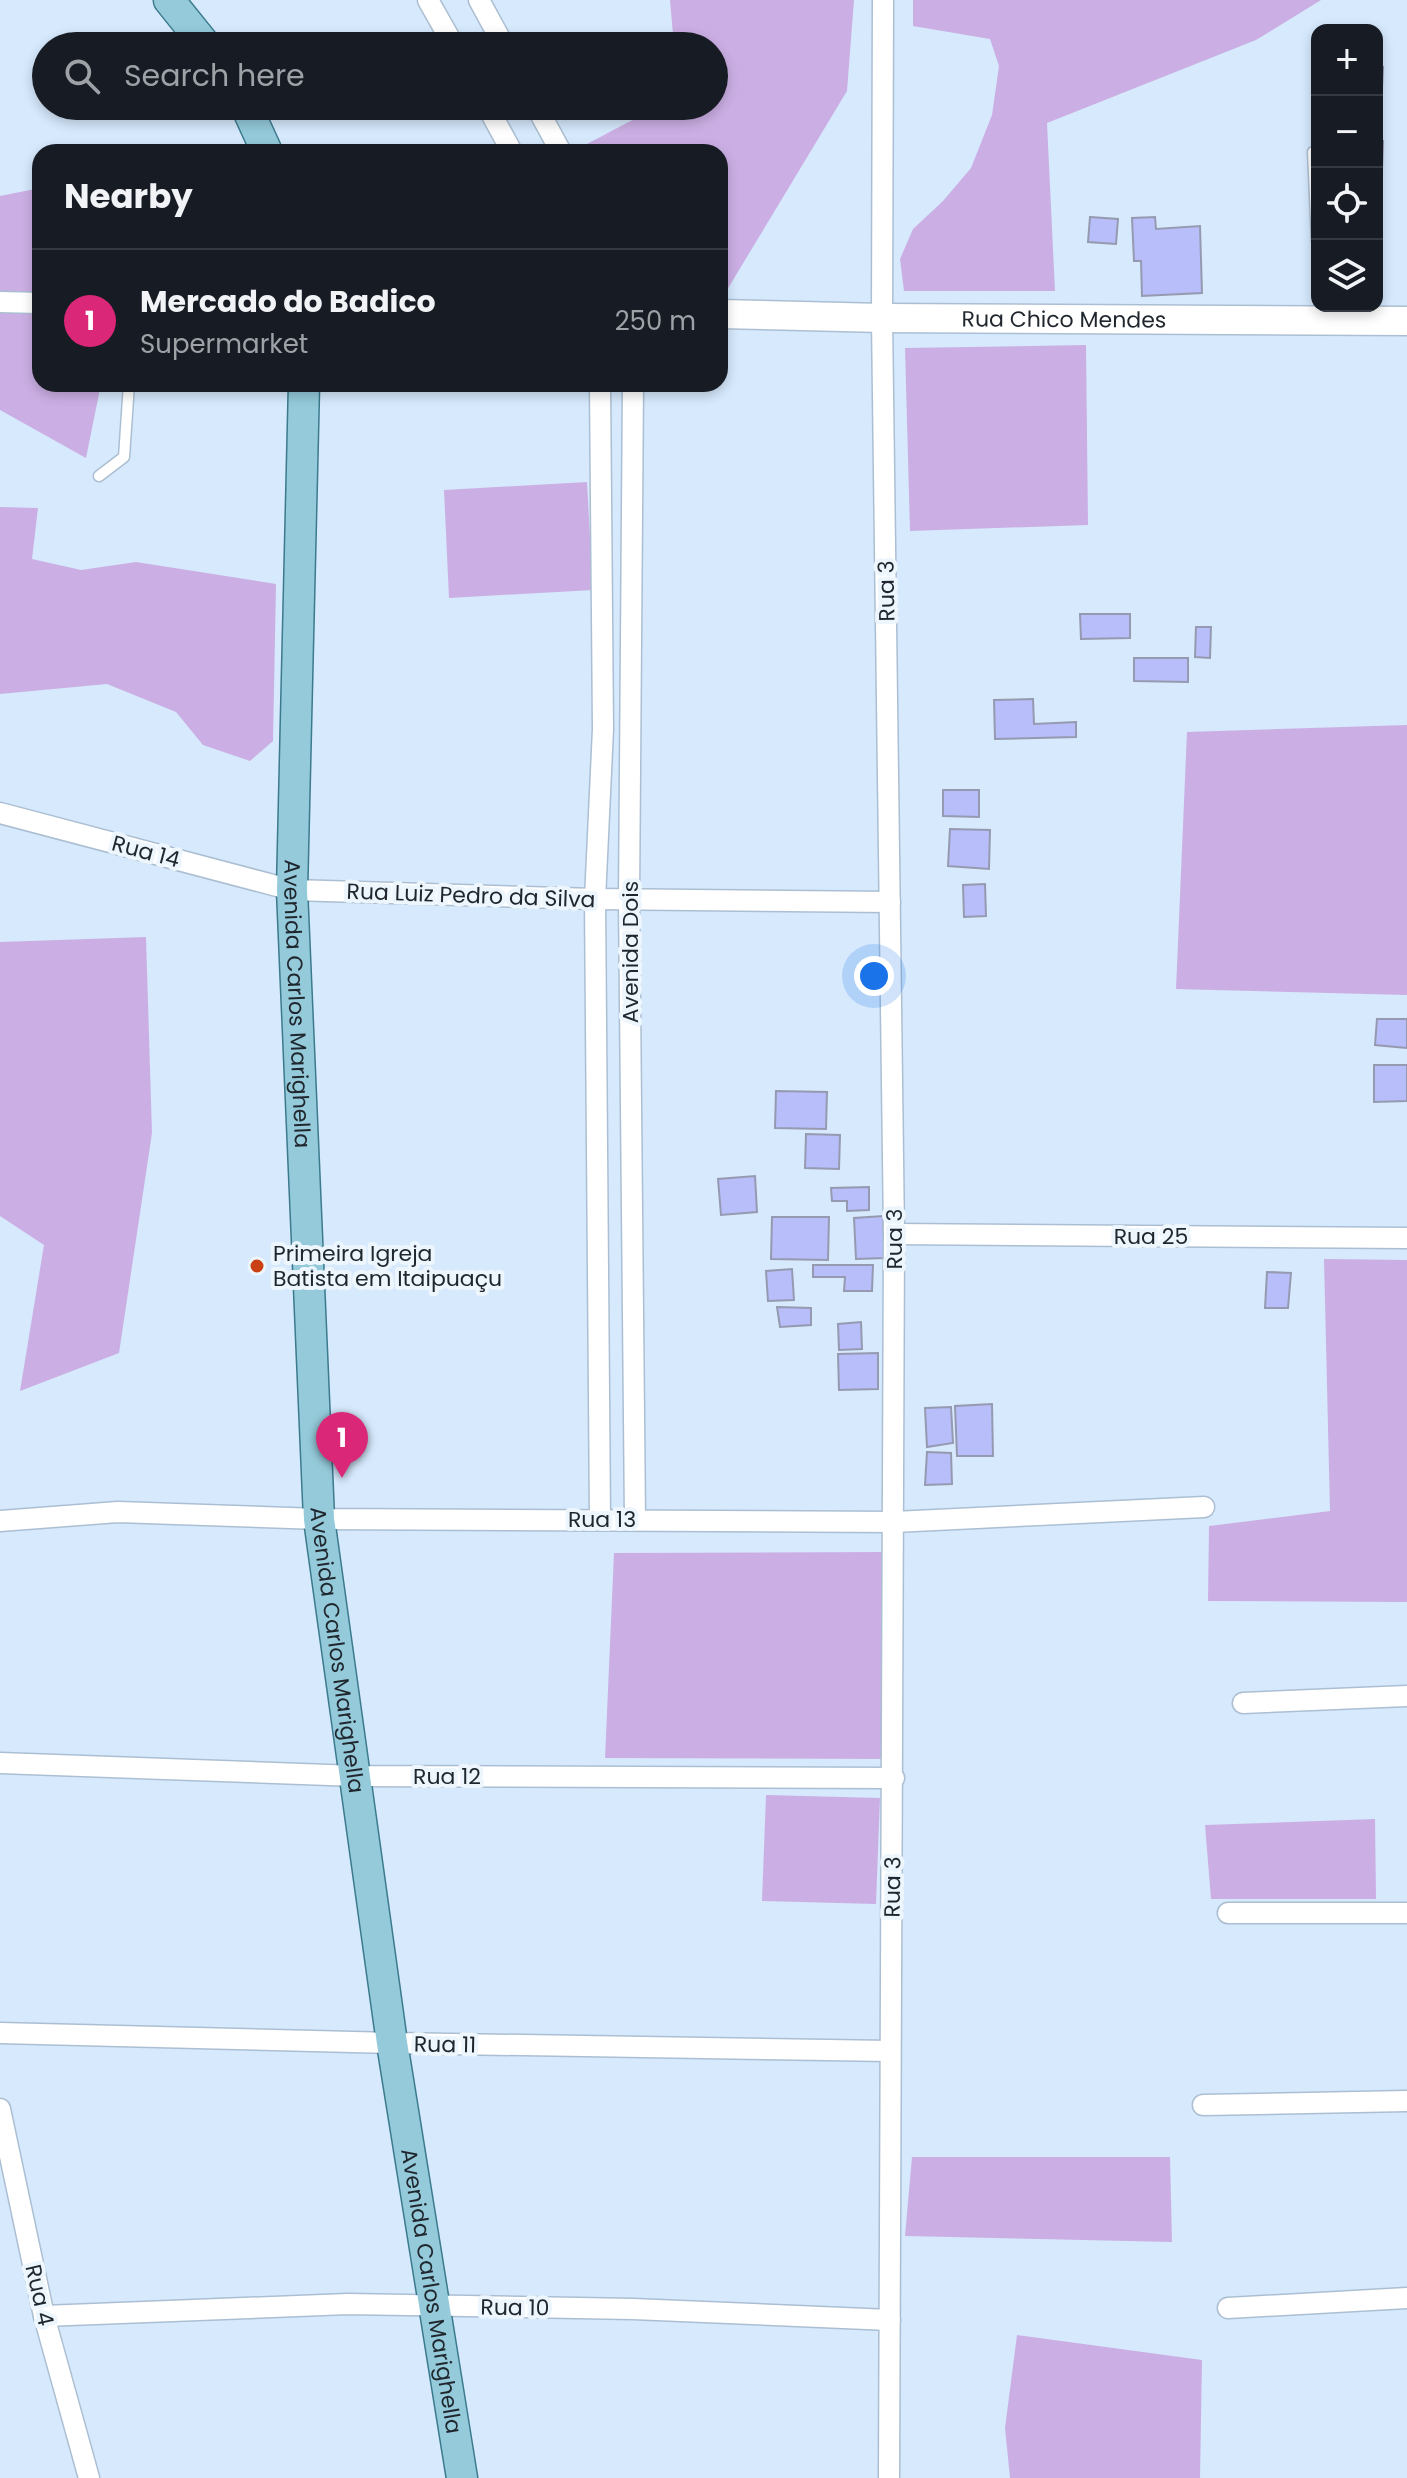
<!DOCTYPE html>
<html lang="en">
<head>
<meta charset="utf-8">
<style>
	body { margin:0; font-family:Poppins,sans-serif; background:#20242c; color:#f1f3f6 }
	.controls { position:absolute; right:24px; top:24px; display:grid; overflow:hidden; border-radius:16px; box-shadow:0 4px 12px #0003 }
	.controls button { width:72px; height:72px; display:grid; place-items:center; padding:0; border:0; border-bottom:2px solid #363941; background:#171b24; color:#f1f3f6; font:40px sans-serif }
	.you { position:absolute; left:874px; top:976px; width:28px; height:28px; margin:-20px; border:6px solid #fff; border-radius:50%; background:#1a73e8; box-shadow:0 0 0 12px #1a73e833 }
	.badge { display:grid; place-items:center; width:52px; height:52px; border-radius:50%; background:#db2777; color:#fff; font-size:26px; font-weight:700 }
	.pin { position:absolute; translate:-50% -66px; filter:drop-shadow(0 2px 4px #0008) }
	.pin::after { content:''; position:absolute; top:42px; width:28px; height:24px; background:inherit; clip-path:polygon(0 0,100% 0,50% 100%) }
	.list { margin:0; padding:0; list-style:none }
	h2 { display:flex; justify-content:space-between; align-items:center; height:104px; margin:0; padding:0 32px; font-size:34px }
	h2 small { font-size:26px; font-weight:400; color:#9ea1a6 }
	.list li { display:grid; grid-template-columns:52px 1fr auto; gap:24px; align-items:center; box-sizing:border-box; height:144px; padding:0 32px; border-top:2px solid #363941 }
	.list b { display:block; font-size:30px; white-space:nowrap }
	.list p { margin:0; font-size:26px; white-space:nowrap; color:#9ea1a6 }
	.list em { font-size:26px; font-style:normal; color:#9ea1a6 }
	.icon { flex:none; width:44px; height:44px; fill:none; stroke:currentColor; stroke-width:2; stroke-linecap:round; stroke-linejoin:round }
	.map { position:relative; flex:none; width:1407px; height:2478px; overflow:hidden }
	.search { position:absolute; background:#171b24; box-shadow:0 4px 12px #0003; left:32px; top:32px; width:696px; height:88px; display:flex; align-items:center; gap:20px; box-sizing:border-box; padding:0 28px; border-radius:44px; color:#9ea1a6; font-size:30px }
	.panel { position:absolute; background:#171b24; box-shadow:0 4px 12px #0003; left:32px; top:144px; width:696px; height:248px; border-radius:24px }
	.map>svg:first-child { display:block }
	.green { fill:#cbafe4 }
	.building { fill:#b7bef9; stroke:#969ab1; stroke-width:2 }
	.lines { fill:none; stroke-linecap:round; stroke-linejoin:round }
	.service-casing { stroke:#acbfd2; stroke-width:13 }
	.minor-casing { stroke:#acbfd2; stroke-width:23 }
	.secondary-casing { stroke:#acbfd2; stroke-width:31 }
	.primary-casing { stroke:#3c7a8e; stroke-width:33 }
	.service { stroke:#fff; stroke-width:10 }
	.minor { stroke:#fff; stroke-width:20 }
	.secondary { stroke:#fff; stroke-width:28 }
	.primary { stroke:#94cada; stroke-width:30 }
	.poi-dot { fill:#c94114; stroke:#edf5fd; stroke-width:3 }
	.labels { text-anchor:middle; stroke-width:8; stroke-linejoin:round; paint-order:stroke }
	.street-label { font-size:22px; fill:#1f262d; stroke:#edf5fd }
	.poi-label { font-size:22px; fill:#1f262d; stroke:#edf5fd; text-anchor:start }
</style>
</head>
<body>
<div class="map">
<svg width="1407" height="2478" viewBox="0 0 1407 2478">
	<rect width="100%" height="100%" fill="#d6e9fd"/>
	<g class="green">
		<path d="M670 0H854L847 91 724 295 720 294V152H589L585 145 659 106H714V46H674Z"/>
		<path d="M913 0H1321L1256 40 1047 123 1055 291H904L900 259 913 229 943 201 971 168 992 115 999 66 990 39 913 26Z"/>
		<path d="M40 188V384H101L86 458 0 410V196Z"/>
		<path d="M1086 345 1088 525 910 531 905 348Z"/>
		<path d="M587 482 593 590 449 598 444 490Z"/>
		<path d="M0 507 38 508 32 559 81 570 136 562 276 584 273 741 250 761 203 745 176 712 107 684 0 694Z"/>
		<path d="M1407 725V995L1176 989 1187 732Z"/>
		<path d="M146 937 152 1133 119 1353 20 1391 44 1245 0 1216V942Z"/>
		<path d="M1324 1259 1407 1260V1602L1208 1601 1209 1526 1330 1511Z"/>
		<path d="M886 1552 887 1759 605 1758 614 1553Z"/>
		<path d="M766 1795 880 1798 876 1904 762 1901Z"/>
		<path d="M1375 1819 1376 1899H1211L1205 1825Z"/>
		<path d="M912 2157H1170L1172 2242 905 2236Z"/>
		<path d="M1017 2335 1202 2360 1200 2478H1010L1005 2428Z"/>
	</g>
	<g class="building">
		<path d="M1377 67H1383L1381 109H1377Z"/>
		<path d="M1377 141H1383L1381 198H1377Z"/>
		<path d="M1090 217 1118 219 1116 244 1088 242Z"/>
		<path d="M1155 217 1156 229 1200 226 1202 293 1142 296 1141 261H1134L1132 218Z"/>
		<path d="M1080 614H1130V638L1081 639Z"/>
		<path d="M1196 627H1211L1210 658 1195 657Z"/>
		<path d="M1134 658H1188V682L1134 681Z"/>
		<path d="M1033 699 1034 724 1076 722V737L995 739 994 700Z"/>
		<path d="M943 790H979V817L943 816Z"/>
		<path d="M950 829 990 830 989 869 948 866Z"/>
		<path d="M985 884 986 916 964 917 963 885Z"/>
		<path d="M1377 1019H1407V1048L1375 1045Z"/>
		<path d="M1374 1065H1407V1101L1374 1102Z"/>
		<path d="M776 1091 827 1092 826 1129 775 1128Z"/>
		<path d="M806 1134 840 1135 839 1169 805 1168Z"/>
		<path d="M755 1176 757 1212 721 1215 718 1179Z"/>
		<path d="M869 1187V1210L847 1211V1201H832L831 1188Z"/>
		<path d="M883 1216 885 1258 856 1259 854 1218Z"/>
		<path d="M772 1217H829L828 1260 771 1259Z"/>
		<path d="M813 1265H873L872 1291H844L845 1277H813Z"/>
		<path d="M792 1269 794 1300 768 1301 766 1271Z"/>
		<path d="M1267 1272 1291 1273 1288 1308H1265Z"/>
		<path d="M777 1307 811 1308V1325L780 1327Z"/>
		<path d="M861 1322 862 1349 839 1350 838 1324Z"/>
		<path d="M878 1353V1389L839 1390 838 1354Z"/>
		<path d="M992 1404 993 1456H957L955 1406Z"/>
		<path d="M951 1407 953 1443 927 1447 925 1408Z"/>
		<path d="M927 1452 951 1453 952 1484 925 1485Z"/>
	</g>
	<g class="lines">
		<g class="service-casing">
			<g id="service">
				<path d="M1313 152 1317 241"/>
				<path d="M99 476 124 457 129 384"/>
			</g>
		</g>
		<g class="minor-casing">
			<g id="minor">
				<path d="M428 0 454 46"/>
				<path d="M479 0 504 46"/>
				<path d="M883 0 882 318 894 1234 889 2478"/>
				<path d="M487 106 512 152"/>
				<path d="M536 106 561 152"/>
				<path d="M0 302 40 303"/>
				<path d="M600 384 603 729 595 899 600 1519"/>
				<path d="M633 384 629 899 635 1520"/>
				<path d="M0 813 292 890 595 899 890 902"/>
				<path d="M894 1234 1407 1238"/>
				<path d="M0 1521 118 1512 319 1519 894 1522 1204 1507"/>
				<path d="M1243 1703 1407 1696"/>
				<path d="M0 1763 356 1776 894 1778"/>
				<path d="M1228 1913H1407"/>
				<path d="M0 2033 392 2043 890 2051"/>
				<path d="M1203 2105 1407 2101"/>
				<path d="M0 2109 44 2316 89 2478"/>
				<path d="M1228 2308 1407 2298"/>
				<path d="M44 2316 348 2304 633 2309 890 2320"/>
			</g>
		</g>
		<g class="secondary-casing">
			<g id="secondary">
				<path id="s1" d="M720 314 882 318 1407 321"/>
			</g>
		</g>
		<g class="primary-casing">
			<g id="primary">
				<path d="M169 0 206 46"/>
				<path d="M246 106 267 152"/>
				<path id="s2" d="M304 384 292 890 319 1519 392 2043 462 2478"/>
			</g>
		</g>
		<use href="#service" class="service"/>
		<use href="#minor" class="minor"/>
		<use href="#secondary" class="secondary"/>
		<use href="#primary" class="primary"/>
	</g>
	<circle class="poi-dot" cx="257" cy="1266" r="8"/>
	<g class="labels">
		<g class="street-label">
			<text dy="8" stroke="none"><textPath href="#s1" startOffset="344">Rua Chico Mendes</textPath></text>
			<text transform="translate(886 591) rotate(-91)" y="8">Rua 3</text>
			<text transform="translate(146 851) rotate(15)" y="8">Rua 14</text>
			<text transform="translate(471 895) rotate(2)" y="8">Rua Luiz Pedro da Silva</text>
			<text transform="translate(630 952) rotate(-90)" y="8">Avenida Dois</text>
			<text dy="8" stroke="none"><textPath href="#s2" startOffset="620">Avenida Carlos Marighella</textPath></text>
			<text x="1151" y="1244">Rua 25</text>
			<text transform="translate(894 1239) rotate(-90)" y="8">Rua 3</text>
			<text x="602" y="1527">Rua 13</text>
			<text dy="8" stroke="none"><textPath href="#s2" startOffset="1268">Avenida Carlos Marighella</textPath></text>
			<text x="447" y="1784">Rua 12</text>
			<text transform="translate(892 1887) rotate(-89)" y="8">Rua 3</text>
			<text transform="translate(445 2044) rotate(1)" y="8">Rua 11</text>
			<text dy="8" stroke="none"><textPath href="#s2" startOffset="1916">Avenida Carlos Marighella</textPath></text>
			<text transform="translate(40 2295) rotate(77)" y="8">Rua 4</text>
			<text transform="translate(515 2307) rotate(1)" y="8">Rua 10</text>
		</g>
		<g class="poi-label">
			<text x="273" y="1261">Primeira Igreja<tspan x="273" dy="25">Batista em Itaipuaçu</tspan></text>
		</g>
	</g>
</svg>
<div class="controls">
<button>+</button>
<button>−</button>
<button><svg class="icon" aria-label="locate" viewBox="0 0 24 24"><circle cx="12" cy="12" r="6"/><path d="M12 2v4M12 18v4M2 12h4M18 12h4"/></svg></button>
<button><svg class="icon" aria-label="layers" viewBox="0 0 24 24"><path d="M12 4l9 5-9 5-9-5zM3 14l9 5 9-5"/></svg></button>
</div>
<div class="you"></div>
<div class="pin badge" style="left:342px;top:1478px">1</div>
<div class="search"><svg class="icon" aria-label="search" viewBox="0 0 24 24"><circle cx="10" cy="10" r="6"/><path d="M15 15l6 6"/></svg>Search here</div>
<section class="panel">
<h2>Nearby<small></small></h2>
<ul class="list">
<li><span class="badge">1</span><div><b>Mercado do Badico</b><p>Supermarket</p></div><em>250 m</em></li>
</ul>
</section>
</div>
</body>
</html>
